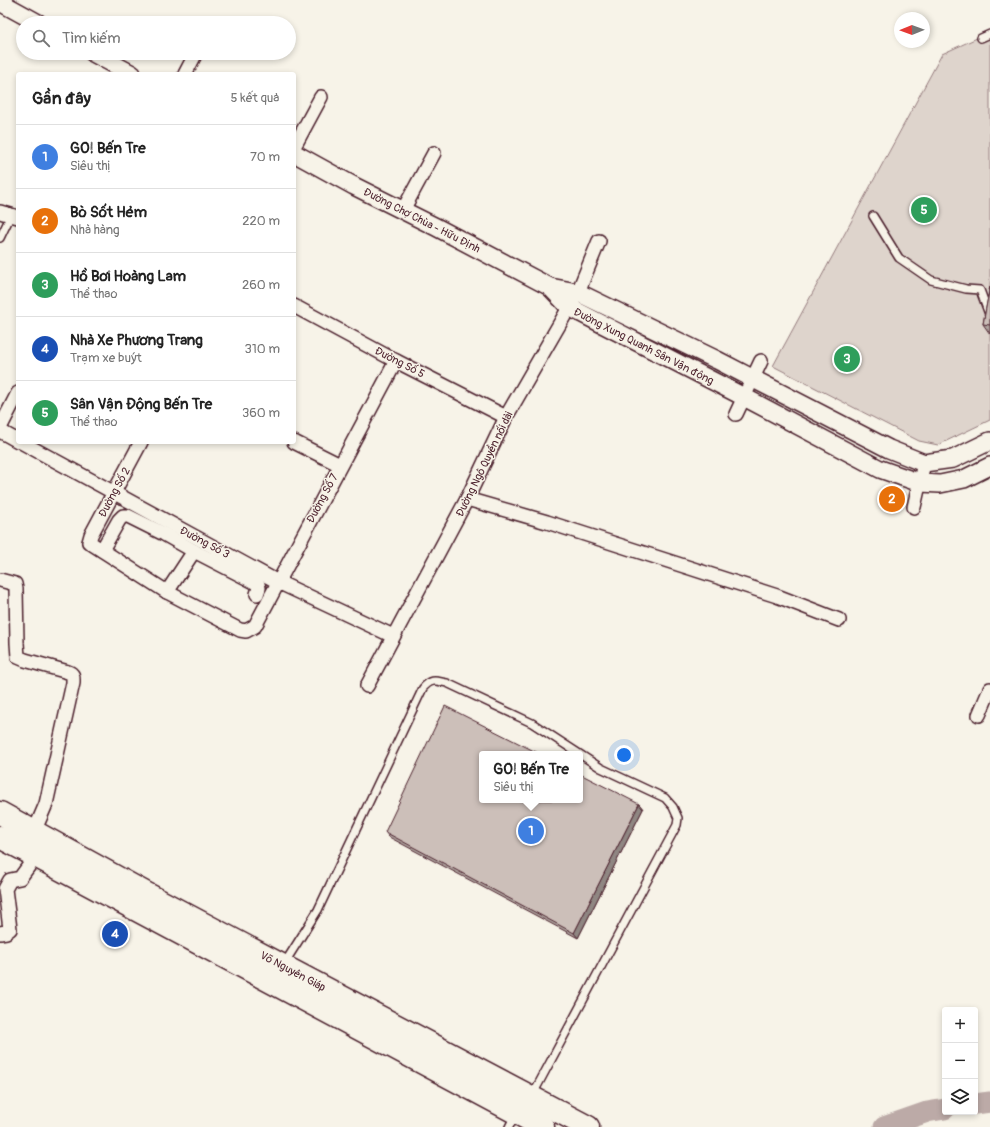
<!DOCTYPE html>
<html lang="vi">
<head>
<meta charset="utf-8">
<style>
	body { margin:0; font-family:Pangolin,sans-serif; background:#f6f6f6; color:#222 }
	.controls { position:absolute; right:12px; bottom:12px; display:grid; overflow:hidden; border-radius:4px; box-shadow:0 2px 6px #0003 }
	.controls button { width:36px; height:36px; display:grid; place-items:center; padding:0; border:0; border-bottom:1px solid #e0e0e0; background:#fff; color:#222; font:20px sans-serif }
	.compass { position:absolute; left:894px; top:12px; width:36px; height:36px; border-radius:50%; background:#fff; box-shadow:0 2px 6px #0003; rotate:269deg }
	.you { position:absolute; left:624px; top:755px; width:14px; height:14px; margin:-10px; border:3px solid #fff; border-radius:50%; background:#1a73e8; box-shadow:0 0 0 6px #1a73e833 }
	.badge { display:grid; place-items:center; width:26px; height:26px; border-radius:50%; background:#db2777; color:#fff; font-size:13px; font-weight:700 }
	.pin { position:absolute; translate:-50% -50%; border:2px solid #fff; box-shadow:0 1px 4px #0006 }
	.popup { position:absolute; left:479px; top:751px; width:104px; height:52px; box-sizing:border-box; display:grid; place-content:center; border-radius:4px; background:#fff; filter:drop-shadow(0 1px 3px #0005); font-size:13px; white-space:nowrap; color:#767676 }
	.popup b { font-size:15px; color:#222 }
	.popup::after { content:''; position:absolute; left:50%; top:100%; margin-left:-8px; border:8px solid transparent; border-top-color:#fff }
	.list { margin:0; padding:0; list-style:none }
	h2 { display:flex; justify-content:space-between; align-items:center; height:52px; margin:0; padding:0 16px; font-size:17px }
	h2 small { font-size:13px; font-weight:400; color:#767676 }
	.list li { display:grid; grid-template-columns:26px 1fr auto; gap:12px; align-items:center; box-sizing:border-box; height:64px; padding:0 16px; border-top:1px solid #e0e0e0 }
	.list b { display:block; font-size:15px; white-space:nowrap }
	.list p { margin:0; font-size:13px; white-space:nowrap; color:#767676 }
	.list em { font-size:13px; font-style:normal; color:#767676 }
	.icon { flex:none; width:22px; height:22px; fill:none; stroke:currentColor; stroke-width:2; stroke-linecap:round; stroke-linejoin:round }
	.map { position:relative; flex:none; width:990px; height:1127px; overflow:hidden }
	.search { position:absolute; background:#fff; box-shadow:0 2px 6px #0003; left:16px; top:16px; width:280px; height:44px; display:flex; align-items:center; gap:10px; box-sizing:border-box; padding:0 14px; border-radius:22px; color:#767676; font-size:15px }
	.panel { position:absolute; background:#fff; box-shadow:0 2px 6px #0003; left:16px; top:72px; width:280px; height:372px; border-radius:4px }
	.map>svg:first-child { display:block }
	.green { fill:#ded4cc; stroke:#947a7c }
	.lines { fill:none; stroke-linecap:round; stroke-linejoin:round }
	.river { stroke:#bcaaa7; stroke-width:21 }
	.service-casing { stroke:#4a1f2b; stroke-width:10 }
	.minor-casing { stroke:#4a1f2b; stroke-width:16 }
	.tertiary-casing { stroke:#4a1f2b; stroke-width:20 }
	.trunk-casing { stroke:#4a1f2b; stroke-width:25 }
	.service { stroke:#f7f3e8; stroke-width:7 }
	.minor { stroke:#f7f3e8; stroke-width:13 }
	.tertiary { stroke:#f7f3e8; stroke-width:17 }
	.trunk { stroke:#f7f3e8; stroke-width:22 }
	.wall { fill:#afa49f; stroke:#4a1f2b }
	.shaded-wall { fill:#8f8682; stroke:#4a1f2b }
	.building { fill:#ccbfb9; stroke:#4a1f2b }
	.labels { text-anchor:middle; stroke-width:3; stroke-linejoin:round; paint-order:stroke }
	.street-label { font-size:11px; fill:#4a1f2b; stroke:#f7f3e8 }
</style>
</head>
<body>
<div class="map">
<svg width="990" height="1127" viewBox="0 0 990 1127">
	<rect width="100%" height="100%" fill="#f7f3e8"/>
	<filter id="ink" filterUnits="userSpaceOnUse"><feTurbulence type="fractalNoise" baseFrequency=".025" numOctaves="2"/><feDisplacementMap in="SourceGraphic" scale="8" xChannelSelector="R" yChannelSelector="G"/><feConvolveMatrix kernelMatrix="1 2 1 2 8 2 1 2 1" color-interpolation-filters="sRGB"/></filter>
	<g filter="url(#ink)">
		<path class="green" d="M990 32V420L938 445 919 441 773 366 942 54Z"/>
		<g class="lines">
			<g class="river">
				<path d="M975 1104 990 1102"/>
				<path d="M884 1127 927 1112 945 1109"/>
			</g>
			<g class="service-casing">
				<g id="service">
					<path d="M981 38 990 34"/>
					<path d="M873 216 899 258 931 280 966 289 980 290 990 317"/>
					<path d="M0 238 11 215"/>
					<path d="M284 964 318 910 423 688C432 678 436 681 447 683L532 723 601 768 665 798 673 807 678 818 677 825 532 1096"/>
					<path d="M509 1127 515 1115"/>
				</g>
			</g>
			<g class="minor-casing">
				<g id="minor">
					<path d="M185 74 196 53"/>
					<path d="M294 147 321 97"/>
					<path d="M403 210 434 153"/>
					<path d="M0 212 18 217"/>
					<path d="M294 306 396 361 506 417"/>
					<path d="M736 414 761 361"/>
					<path d="M0 428 18 393"/>
					<path d="M0 431 18 441"/>
					<path d="M21 442 278 582 393 636"/>
					<path d="M141 442 91 535 89 542 167 592 240 630 246 631 255 626 396 361"/>
					<path d="M294 442 340 465"/>
					<path d="M467 499 547 522 777 596 839 620"/>
					<path d="M914 507 924 463"/>
					<path d="M102 550 119 520 123 516H128L164 534 194 551 167 592"/>
					<path d="M194 551 258 584 259 588 257 594"/>
					<path d="M0 580 15 584 16 589 17 643 18 657 25 660 68 672C74 674 73 677 73 683L46 804 34 832"/>
					<path d="M367 686 467 499 506 417 578 292 599 241"/>
					<path d="M979 715 990 689"/>
					<path d="M0 933 6 932 10 929 5 889 10 880 20 878 36 856"/>
				</g>
			</g>
			<g class="tertiary-casing">
				<g id="tertiary">
					<path d="M0 2 38 23"/>
					<path d="M93 53 132 74"/>
					<path d="M294 153 354 186 436 227 550 287 577 292 717 360 889 449 924 463 953 459 990 441"/>
					<path d="M550 287 569 307 744 397 880 469 920 483 940 484 964 479 990 466"/>
				</g>
			</g>
			<g class="trunk-casing">
				<g id="trunk">
					<path d="M0 813 145 893 588 1127"/>
					<path d="M0 837 543 1127"/>
				</g>
			</g>
			<use href="#service" class="service"/>
			<use href="#minor" class="minor"/>
			<use href="#tertiary" class="tertiary"/>
			<use href="#trunk" class="trunk"/>
		</g>
		<g class="wall">
			<path d="M990 286V334L983 324Z"/>
			<path d="M639 804 643 809 578 938 389 837 385 832Z"/>
		</g>
		<path class="shaded-wall" d="M639 804 643 809 578 938 574 933Z"/>
		<g class="building">
			<path d="M990 286V325L983 324Z"/>
			<path d="M445 706 540 754H482V800H580V774L639 804 574 933 385 832Z"/>
		</g>
	</g>
	<g class="labels">
		<g class="street-label">
			<text transform="translate(422 220) rotate(27)" y="4">Đường Chợ Chùa - Hữu Định</text>
			<text transform="translate(644 346) rotate(27)" y="4">Đường Xung Quanh Sân Vận động</text>
			<text transform="translate(400 362) rotate(27)" y="4">Đường Số 5</text>
			<text transform="translate(484 464) rotate(-64)" y="4">Đường Ngô Quyền nối dài</text>
			<text transform="translate(114 492) rotate(-62)" y="4">Đường Số 2</text>
			<text transform="translate(322 498) rotate(-62)" y="4">Đường Số 7</text>
			<text transform="translate(205 542) rotate(28)" y="4">Đường Số 3</text>
			<text transform="translate(293 971) rotate(28)" y="4">Võ Nguyên Giáp</text>
		</g>
	</g>
</svg>
<div class="controls">
<button>+</button>
<button>−</button>
<button><svg class="icon" aria-label="layers" viewBox="0 0 24 24"><path d="M12 4l9 5-9 5-9-5zM3 14l9 5 9-5"/></svg></button>
</div>
<svg class="compass" viewBox="-18 -18 36 36"><path d="M0-13l5 13h-10z" fill="#e53935"/><path d="M0 13l5-13h-10z" fill="#767676"/></svg>
<div class="you"></div>
<div class="pin badge" style="left:531px;top:831px;background:#3f7fe0">1</div>
<div class="popup"><b>GO! Bến Tre</b>Siêu thị</div>
<div class="pin badge" style="left:892px;top:499px;background:#e8710a">2</div>
<div class="pin badge" style="left:847px;top:359px;background:#2e9e5b">3</div>
<div class="pin badge" style="left:115px;top:934px;background:#1a4fb4">4</div>
<div class="pin badge" style="left:924px;top:210px;background:#2e9e5b">5</div>
<div class="search"><svg class="icon" aria-label="search" viewBox="0 0 24 24"><circle cx="10" cy="10" r="6"/><path d="M15 15l6 6"/></svg>Tìm kiếm</div>
<section class="panel">
<h2>Gần đây<small>5 kết quả</small></h2>
<ul class="list">
<li><span class="badge" style="background:#3f7fe0">1</span><div><b>GO! Bến Tre</b><p>Siêu thị</p></div><em>70 m</em></li>
<li><span class="badge" style="background:#e8710a">2</span><div><b>Bò Sốt Hẻm</b><p>Nhà hàng</p></div><em>220 m</em></li>
<li><span class="badge" style="background:#2e9e5b">3</span><div><b>Hồ Bơi Hoàng Lam</b><p>Thể thao</p></div><em>260 m</em></li>
<li><span class="badge" style="background:#1a4fb4">4</span><div><b>Nhà Xe Phương Trang</b><p>Trạm xe buýt</p></div><em>310 m</em></li>
<li><span class="badge" style="background:#2e9e5b">5</span><div><b>Sân Vận Động Bến Tre</b><p>Thể thao</p></div><em>360 m</em></li>
</ul>
</section>
</div>
</body>
</html>
